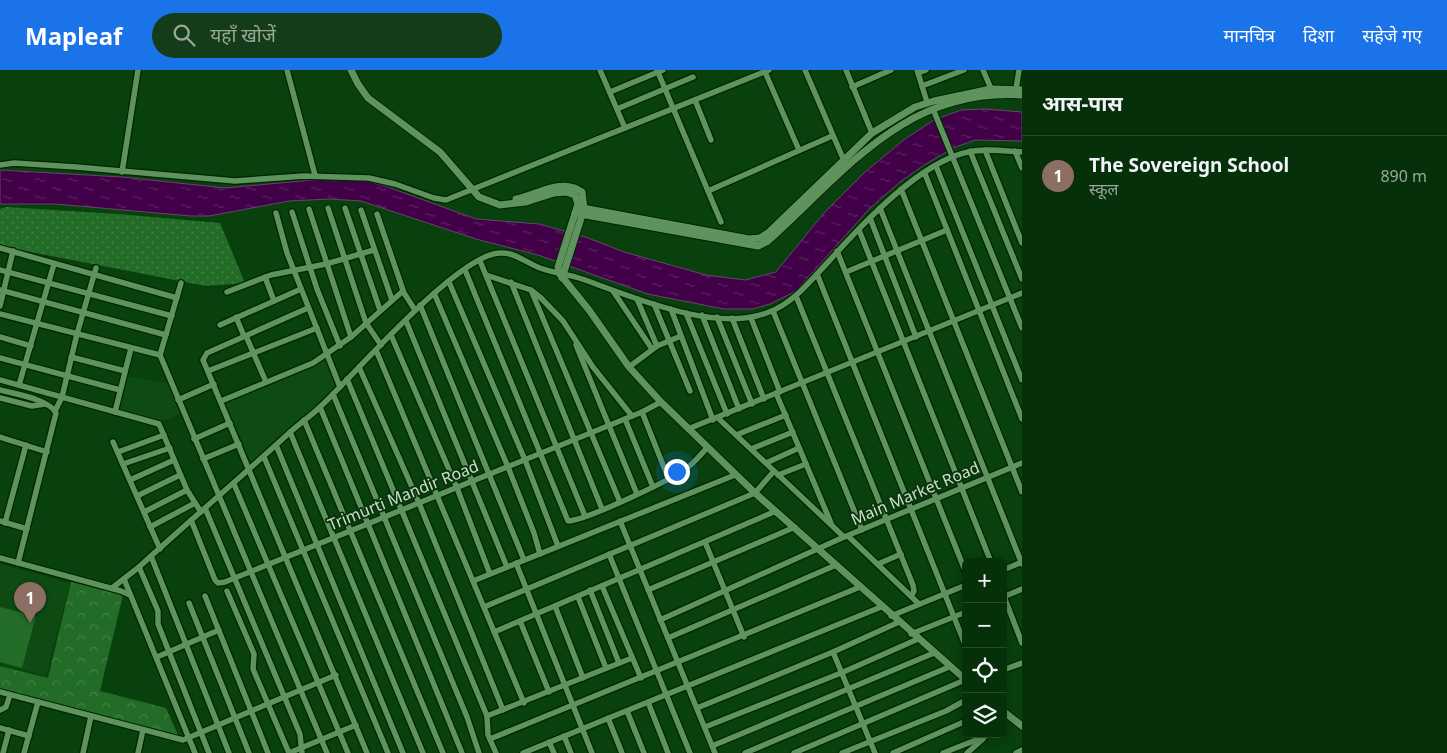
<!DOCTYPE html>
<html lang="hi">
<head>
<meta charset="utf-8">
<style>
	body { margin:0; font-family:"Noto Sans","Noto Sans Devanagari",sans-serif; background:#143c18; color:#f1f3f6 }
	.controls { position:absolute; right:15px; bottom:15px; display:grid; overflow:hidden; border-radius:8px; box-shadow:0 2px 12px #0003 }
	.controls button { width:45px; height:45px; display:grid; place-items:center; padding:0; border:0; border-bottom:1px solid #274b2b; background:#06300a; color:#f1f3f6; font:25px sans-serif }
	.you { position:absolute; left:676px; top:401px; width:18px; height:18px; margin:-12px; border:4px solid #fff; border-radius:50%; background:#1a73e8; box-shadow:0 0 0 8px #1a73e833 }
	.badge { display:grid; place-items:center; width:32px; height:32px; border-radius:50%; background:#1a73e8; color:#fff; font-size:16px; font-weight:700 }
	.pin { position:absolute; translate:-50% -41px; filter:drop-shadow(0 1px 2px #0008) }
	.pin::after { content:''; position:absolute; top:26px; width:18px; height:15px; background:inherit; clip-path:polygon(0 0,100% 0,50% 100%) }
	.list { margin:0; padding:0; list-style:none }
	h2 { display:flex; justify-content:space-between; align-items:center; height:65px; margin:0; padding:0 20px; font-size:21px }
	h2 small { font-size:16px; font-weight:400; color:#98a99c }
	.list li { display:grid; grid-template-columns:32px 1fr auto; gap:15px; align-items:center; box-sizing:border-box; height:80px; padding:0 20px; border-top:1px solid #274b2b }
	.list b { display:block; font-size:19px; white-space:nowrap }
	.list p { margin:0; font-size:16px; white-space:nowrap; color:#98a99c }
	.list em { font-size:16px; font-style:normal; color:#98a99c }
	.icon { flex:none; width:28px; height:28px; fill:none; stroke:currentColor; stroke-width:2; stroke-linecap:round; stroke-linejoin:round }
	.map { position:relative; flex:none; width:1022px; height:683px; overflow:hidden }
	header { display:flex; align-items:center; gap:30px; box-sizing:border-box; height:70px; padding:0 25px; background:#1a73e8; color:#fff }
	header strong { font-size:24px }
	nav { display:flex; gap:28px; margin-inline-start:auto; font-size:18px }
	.search { width:350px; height:45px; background:#143c18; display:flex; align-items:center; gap:12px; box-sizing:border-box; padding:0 18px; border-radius:28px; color:#98a99c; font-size:19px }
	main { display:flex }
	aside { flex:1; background:#06300a }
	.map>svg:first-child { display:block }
	.built { fill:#0d4b13 }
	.grass { fill:url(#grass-dots) }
	.park { fill:url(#park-crowns) }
	.pitch { fill:#236c27 }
	.water { fill:url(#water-ripples); stroke:#69446d }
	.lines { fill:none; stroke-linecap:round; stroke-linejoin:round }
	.minor-casing { stroke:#002501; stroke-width:8 }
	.tertiary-casing { stroke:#002501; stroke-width:9 }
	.minor { stroke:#5f935e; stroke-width:5.5 }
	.tertiary { stroke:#5f935e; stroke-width:7 }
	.labels { text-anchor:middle; stroke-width:4; stroke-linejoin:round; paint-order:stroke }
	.street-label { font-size:16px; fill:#c6e1c5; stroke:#0c340e }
</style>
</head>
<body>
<header>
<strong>Mapleaf</strong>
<div class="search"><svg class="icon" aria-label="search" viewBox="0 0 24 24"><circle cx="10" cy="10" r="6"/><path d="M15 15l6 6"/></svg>यहाँ खोजें</div>
<nav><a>मानचित्र</a><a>दिशा</a><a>सहेजे गए</a></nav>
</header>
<main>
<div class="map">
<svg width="1022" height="683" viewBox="0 0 1022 683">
	<defs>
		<pattern id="grass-dots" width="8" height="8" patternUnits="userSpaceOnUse" patternTransform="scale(1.25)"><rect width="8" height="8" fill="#236c27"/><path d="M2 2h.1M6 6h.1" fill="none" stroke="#418145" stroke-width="1.8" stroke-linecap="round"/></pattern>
		<pattern id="park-crowns" width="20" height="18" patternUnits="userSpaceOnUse" patternTransform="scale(1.25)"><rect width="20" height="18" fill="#236c27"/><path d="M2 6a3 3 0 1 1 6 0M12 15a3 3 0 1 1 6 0" fill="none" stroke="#418145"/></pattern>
		<pattern id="water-ripples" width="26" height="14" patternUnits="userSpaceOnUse" patternTransform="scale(1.25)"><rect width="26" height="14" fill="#410047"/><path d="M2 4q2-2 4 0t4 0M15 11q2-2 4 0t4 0" fill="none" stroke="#5b2560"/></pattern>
	</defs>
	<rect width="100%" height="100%" fill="#08400e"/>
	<g class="built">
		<path d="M325 289 336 319 251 392 224 330Z"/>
		<path d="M127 306 168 313 180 344 158 353 118 342Z"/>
		<path d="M0 494 70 513 46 606 0 594Z"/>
	</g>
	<path class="grass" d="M6 137 118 144 220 153 245 213 206 216 0 176V139Z"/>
	<path class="park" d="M71 512 123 525 100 621 166 638 178 665 0 620V596L48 608Z"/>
	<path class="pitch" d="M0 537 36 546 22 598 0 592Z"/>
	<path class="water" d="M985 39 1022 42V71L975 70 953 78 924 95 900 112 870 138 796 221 770 234 752 239H724L648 224 538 185 476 169 361 131 330 129 289 131 209 146H191L56 134H0V100L122 107 225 118 334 108 360 109 385 116 476 149 539 154 588 168 624 182 706 205 745 210 776 202 824 143 865 102 905 69 934 50 961 40Z"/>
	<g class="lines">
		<g class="minor-casing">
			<g id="minor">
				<path d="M287 0 315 105"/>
				<path d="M600 0 625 58"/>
				<path d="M657 0 721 152"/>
				<path d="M805 0 845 93"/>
				<path d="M846 0 872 63"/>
				<path d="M917 0 927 32"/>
				<path d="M983 0 992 21"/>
				<path d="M765 2 799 80"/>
				<path d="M918 3 926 0"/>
				<path d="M922 16 964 0"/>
				<path d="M852 17 891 0"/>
				<path d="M1016 19 1019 0"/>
				<path d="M610 22 663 0"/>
				<path d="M695 30 711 70"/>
				<path d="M617 39 693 7"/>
				<path d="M933 39 1022 258"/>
				<path d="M985 80 1022 173"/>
				<path d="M970 81 1022 209"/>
				<path d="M1015 81 1022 98"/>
				<path d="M0 95 14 93 76 97 235 111 304 106 369 108 395 114 434 128 446 130 769 0"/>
				<path d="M936 96 1022 310"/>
				<path d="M122 102 138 0"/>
				<path d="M925 104 1022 349"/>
				<path d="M901 119 1022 422"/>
				<path d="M708 121 832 66"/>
				<path d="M328 138 366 253 381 275"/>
				<path d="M345 138 380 240"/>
				<path d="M880 138 1022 494"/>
				<path d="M309 139 351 267"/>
				<path d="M361 140 392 230"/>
				<path d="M292 142 317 219 340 276"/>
				<path d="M276 143 287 183 340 317"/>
				<path d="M377 144 404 223 415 240"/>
				<path d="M870 148 916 267"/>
				<path d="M859 160 991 492"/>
				<path d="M0 178 177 228"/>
				<path d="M837 181 966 503"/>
				<path d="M480 191 585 446"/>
				<path d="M0 200 172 246"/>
				<path d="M465 200 568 451C584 451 674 409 688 397 695 392 701 384 707 378"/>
				<path d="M846 202 947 160"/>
				<path d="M817 204 966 577"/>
				<path d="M486 205 531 220 541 228 563 251 593 297 632 346"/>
				<path d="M265 207 274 231"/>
				<path d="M449 212 525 390 558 476"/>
				<path d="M511 212 602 439"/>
				<path d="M181 213 160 285 327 683"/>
				<path d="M0 220 166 265"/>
				<path d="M531 220 620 432"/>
				<path d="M613 221 652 279"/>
				<path d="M227 222 271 205 326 194 374 180"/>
				<path d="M434 223 508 397 534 463 540 484"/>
				<path d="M796 226 913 515 914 521 911 526"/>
				<path d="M637 229 657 276"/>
				<path d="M654 234 690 321"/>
				<path d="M420 235 524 490"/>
				<path d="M0 236 13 181"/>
				<path d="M308 238 207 283 203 290 367 683"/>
				<path d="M671 239 713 350"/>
				<path d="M773 241 862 460"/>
				<path d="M686 243 727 344"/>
				<path d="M0 244 160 285"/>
				<path d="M702 245 739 339"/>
				<path d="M236 247 244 266"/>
				<path d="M717 247 752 334"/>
				<path d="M732 248 764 329"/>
				<path d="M751 248 780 322"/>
				<path d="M406 251 507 497"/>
				<path d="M220 255 301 219"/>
				<path d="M391 265 457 418 490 504"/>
				<path d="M246 266 266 312"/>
				<path d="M0 267 31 276"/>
				<path d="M576 275 637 424"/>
				<path d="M376 280 524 633"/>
				<path d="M71 287 125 301"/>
				<path d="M0 288 120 320"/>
				<path d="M359 297 419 433 503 640"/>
				<path d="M629 297 657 276 681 266"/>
				<path d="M208 301 317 258"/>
				<path d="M347 309 487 646 488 665 496 683"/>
				<path d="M0 310 159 354 187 420 201 442"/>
				<path d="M19 315 54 194"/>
				<path d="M0 320C15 324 49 329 56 343L18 493"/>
				<path d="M776 323 831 453"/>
				<path d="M333 324 467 647 479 683"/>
				<path d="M0 328 32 336 45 334"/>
				<path d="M178 330 214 314"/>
				<path d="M221 331 313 293 351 267 403 221"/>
				<path d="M320 337 462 683"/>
				<path d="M55 341 62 327 77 264 96 198"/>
				<path d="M115 342 131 278"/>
				<path d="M642 342 669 410"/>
				<path d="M718 348 844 467"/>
				<path d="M625 349 653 417"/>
				<path d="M304 350 443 683"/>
				<path d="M688 359 1022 223"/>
				<path d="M290 362 423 683"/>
				<path d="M736 365 786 345"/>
				<path d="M0 367 47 382"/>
				<path d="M194 369 230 353"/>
				<path d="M113 372 160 479"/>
				<path d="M276 375 403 683"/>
				<path d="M751 379 793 362"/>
				<path d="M118 382 164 365"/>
				<path d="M264 387 388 683"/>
				<path d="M203 389 239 374"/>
				<path d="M766 393 799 378"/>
				<path d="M123 394 170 378"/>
				<path d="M778 405 806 394"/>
				<path d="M130 410 174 390"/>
				<path d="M234 414 348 683"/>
				<path d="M137 426 180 405"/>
				<path d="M205 438 300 664 302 683"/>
				<path d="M144 442 187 420"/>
				<path d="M191 450 215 510 218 513 225 512 642 342 661 332"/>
				<path d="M0 451 27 459"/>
				<path d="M620 451 715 683"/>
				<path d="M5 453 26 375"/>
				<path d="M150 457 195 433"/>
				<path d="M848 466 919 534"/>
				<path d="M705 472 744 567"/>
				<path d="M609 484 690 683"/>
				<path d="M151 486 229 683"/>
				<path d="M0 488 121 521 130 525"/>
				<path d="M516 493 592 683"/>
				<path d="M878 494 901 484"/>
				<path d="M139 497 158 541V554L209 683"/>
				<path d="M1003 500 1022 492"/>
				<path d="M124 509 195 683"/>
				<path d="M473 511 735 405"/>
				<path d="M602 516 641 608"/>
				<path d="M112 518 139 497C188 452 239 409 288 364 299 354 311 346 321 336 354 305 458 184 500 183 514 182 527 193 540 198 553 203 568 204 582 209 633 227 716 264 769 242 794 233 812 209 830 190 862 154 920 92 968 82 985 78 1005 81 1022 82"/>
				<path d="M590 520 619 593"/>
				<path d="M648 520 795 457"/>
				<path d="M227 521 254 584 253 599 289 683"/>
				<path d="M1003 524 1022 573"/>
				<path d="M205 526 268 683"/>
				<path d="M578 527 606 598"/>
				<path d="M1003 527 1022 519"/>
				<path d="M189 533 249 683"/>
				<path d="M555 536 583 608"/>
				<path d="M484 537 755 423 774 401"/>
				<path d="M891 546 966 515"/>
				<path d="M660 550 844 467 1022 393"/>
				<path d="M520 551 549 622"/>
				<path d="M494 562 776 441"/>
				<path d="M911 564 966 542"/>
				<path d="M668 568 836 495"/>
				<path d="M833 582 875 683"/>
				<path d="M157 587 219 560"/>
				<path d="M1003 600 1022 593"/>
				<path d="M0 622 183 670 336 605"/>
				<path d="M648 632 668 683"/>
				<path d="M697 638 833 582 899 552"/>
				<path d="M0 640 6 637 10 625"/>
				<path d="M627 641 644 683"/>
				<path d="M487 646 632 588"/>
				<path d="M608 648 622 683"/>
				<path d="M705 657 841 603 918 569"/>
				<path d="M0 658 29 666"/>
				<path d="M564 666 571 683"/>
				<path d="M490 669 860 517"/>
				<path d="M549 672 554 683"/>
				<path d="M712 676 934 583"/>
				<path d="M3 683 9 660"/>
				<path d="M24 683 38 632"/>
				<path d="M83 683 91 646"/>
				<path d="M138 683 143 660"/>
				<path d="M289 683 356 655"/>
				<path d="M523 683 881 537"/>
				<path d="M745 683 949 597"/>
				<path d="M794 683 965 610"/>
				<path d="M842 683 946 641 966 630"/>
				<path d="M893 683 966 651"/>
				<path d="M943 683 986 666"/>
				<path d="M967 683 983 669"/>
				<path d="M1016 683 1022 680"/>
			</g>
		</g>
		<g class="tertiary-casing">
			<g id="tertiary">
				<path d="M351 0 358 14 368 28 440 82 479 127 500 135 526 132 554 123 566 122 575 125 578 134 558 197 559 203 589 240 629 297 661 332 755 423 966 610"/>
				<path d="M516 129C536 125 563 107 582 122L584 139 562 208"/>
				<path d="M577 137 749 169 760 168 768 163 872 63 915 37 934 31 991 19 1022 20"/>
				<path d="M575 143 758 176 768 171C846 101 905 18 1022 25"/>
				<path d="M1003 641 1022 656"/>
			</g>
		</g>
		<use href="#minor" class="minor"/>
		<use href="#tertiary" class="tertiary"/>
	</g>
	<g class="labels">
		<g class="street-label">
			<text transform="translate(915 423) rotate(-23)" y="6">Main Market Road</text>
			<text transform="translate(403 425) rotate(-22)" y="6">Trimurti Mandir Road</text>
		</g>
	</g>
</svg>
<div class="controls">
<button>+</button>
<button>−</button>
<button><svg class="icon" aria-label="locate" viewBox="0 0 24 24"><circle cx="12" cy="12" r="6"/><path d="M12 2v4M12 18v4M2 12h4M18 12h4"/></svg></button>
<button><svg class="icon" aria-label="layers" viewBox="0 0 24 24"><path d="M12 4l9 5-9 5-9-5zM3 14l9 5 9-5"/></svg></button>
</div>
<div class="you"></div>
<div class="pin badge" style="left:30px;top:553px;background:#8d6e63">1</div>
</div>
<aside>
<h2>आस-पास<small></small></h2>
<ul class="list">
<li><span class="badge" style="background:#8d6e63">1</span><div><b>The Sovereign School</b><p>स्कूल</p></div><em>890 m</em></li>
</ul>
</aside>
</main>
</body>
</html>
